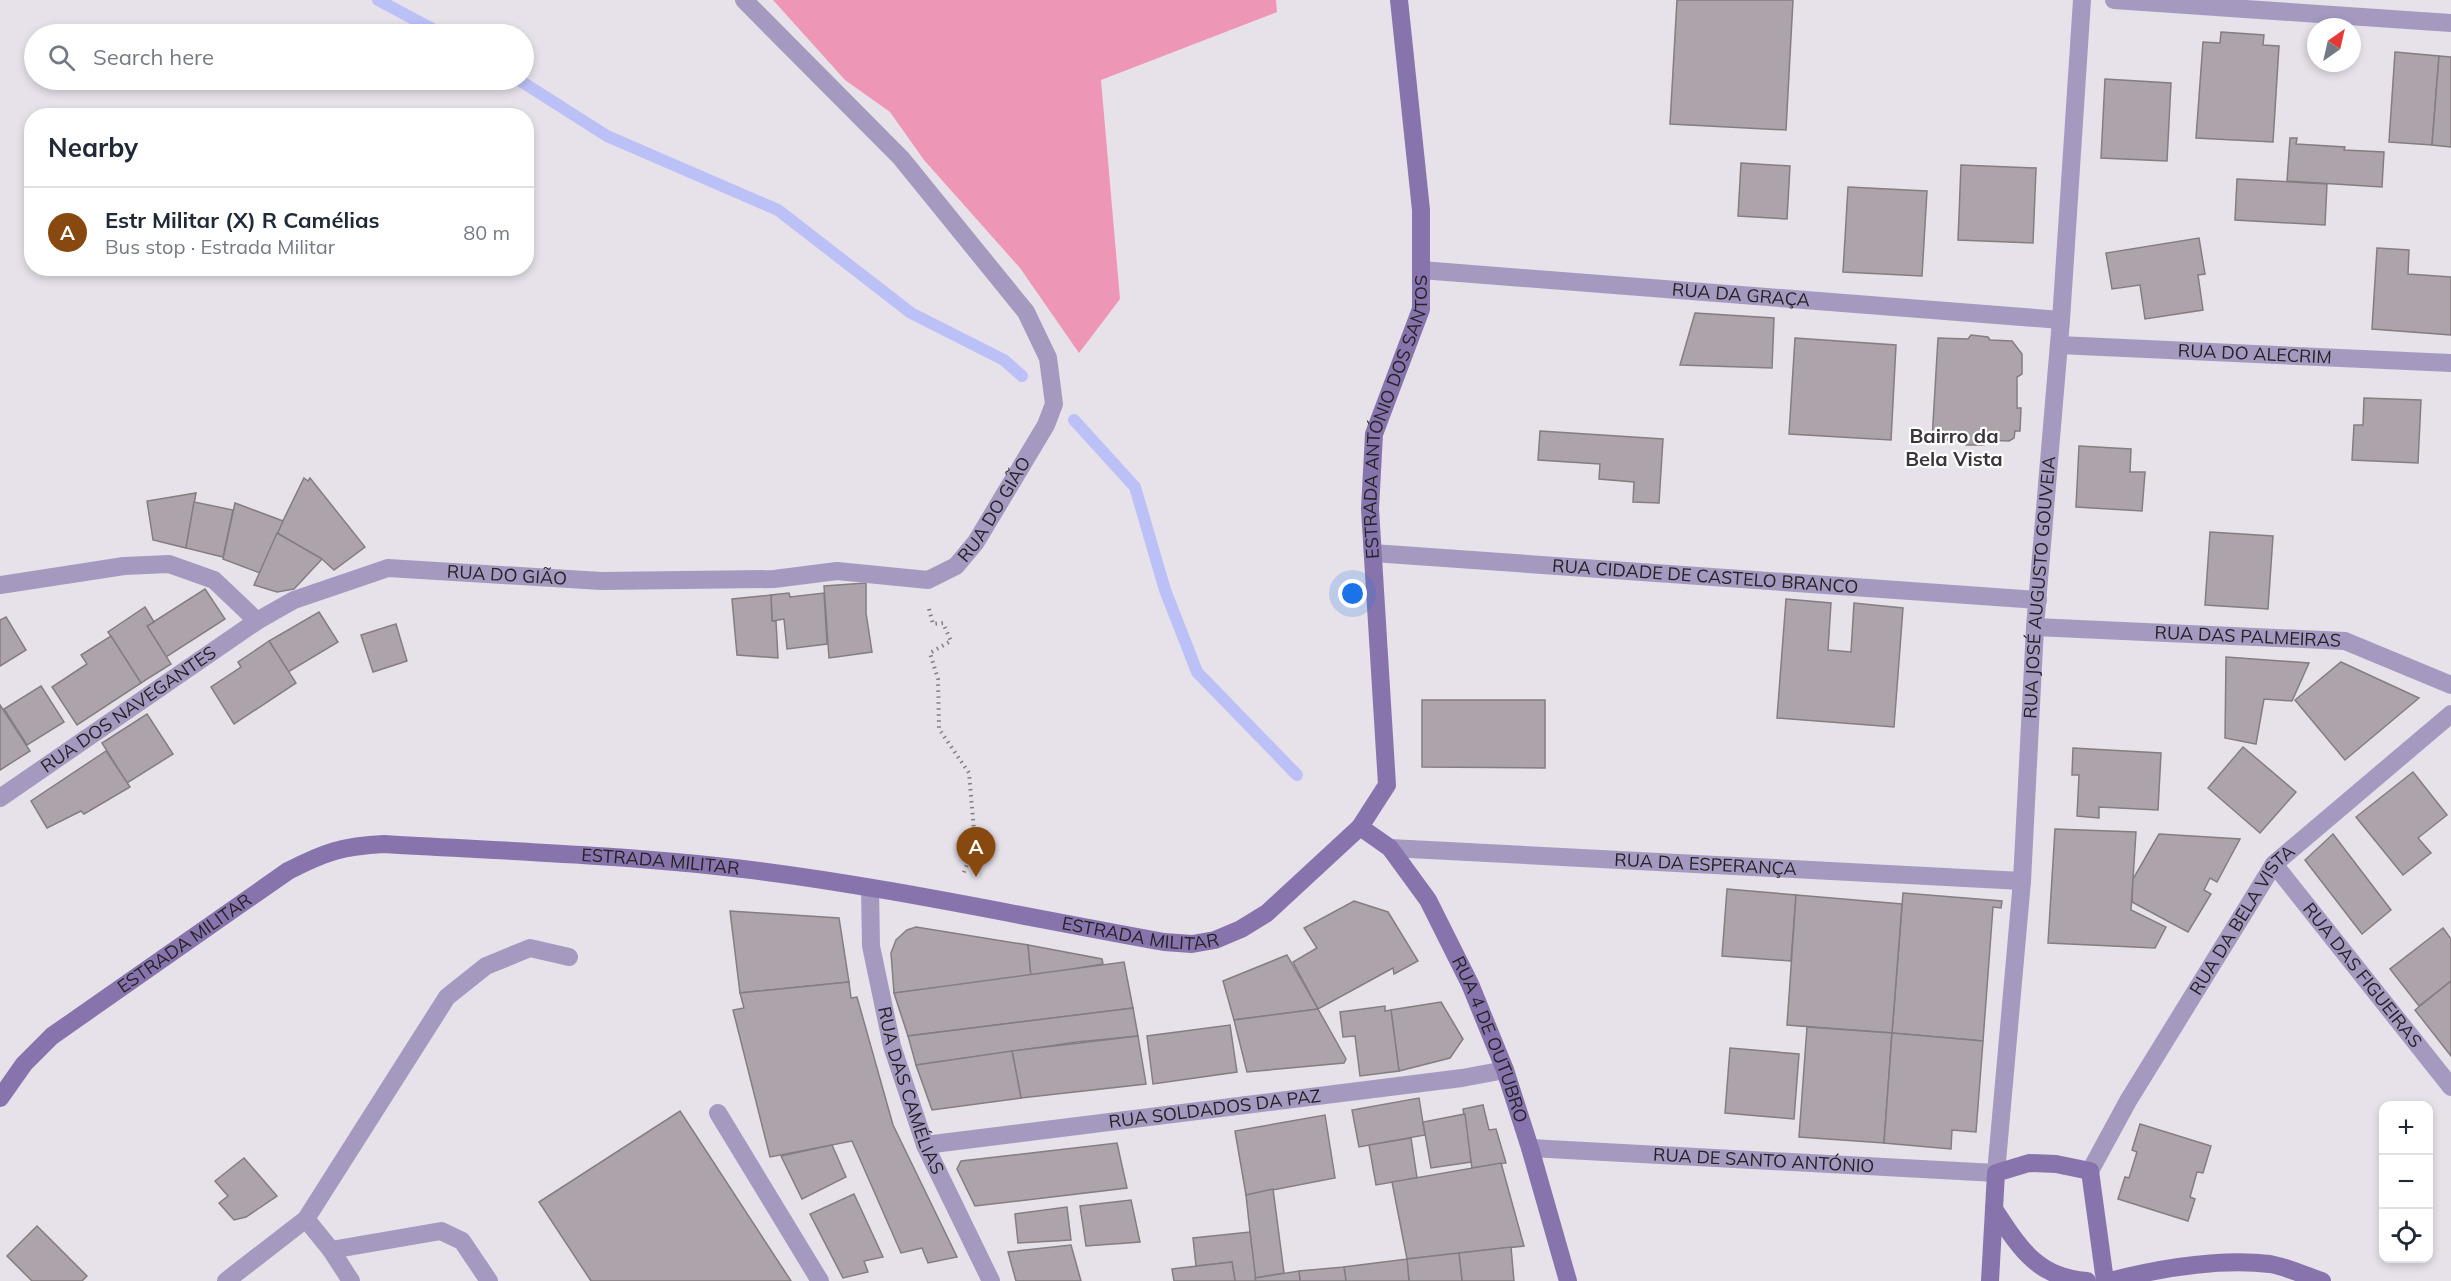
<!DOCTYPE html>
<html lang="en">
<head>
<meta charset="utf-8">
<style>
	body { margin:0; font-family:Mulish,sans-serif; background:#f6f6f7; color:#1f2937 }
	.controls { position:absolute; right:18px; bottom:18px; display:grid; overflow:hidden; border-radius:12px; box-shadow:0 3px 9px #0003 }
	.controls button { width:54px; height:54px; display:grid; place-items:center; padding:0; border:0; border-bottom:2px solid #e0e1e3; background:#fff; color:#1f2937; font:30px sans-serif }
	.compass { position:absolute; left:2307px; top:18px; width:54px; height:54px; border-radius:50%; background:#fff; box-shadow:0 3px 9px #0003; rotate:34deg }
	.you { position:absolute; left:1353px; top:594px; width:21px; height:21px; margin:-15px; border:4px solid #fff; border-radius:50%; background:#1a73e8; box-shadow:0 0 0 9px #1a73e833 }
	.badge { display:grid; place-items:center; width:39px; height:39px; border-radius:50%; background:#884910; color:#fff; font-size:20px; font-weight:700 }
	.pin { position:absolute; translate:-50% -50px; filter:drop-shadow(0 2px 3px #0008) }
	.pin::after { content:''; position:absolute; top:32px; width:21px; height:18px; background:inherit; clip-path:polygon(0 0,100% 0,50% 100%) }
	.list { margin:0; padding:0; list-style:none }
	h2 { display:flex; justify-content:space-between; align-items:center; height:78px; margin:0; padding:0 24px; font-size:26px }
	h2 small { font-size:20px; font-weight:400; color:#747a83 }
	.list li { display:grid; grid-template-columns:39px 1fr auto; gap:18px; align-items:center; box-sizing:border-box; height:90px; padding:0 24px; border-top:2px solid #e0e1e3 }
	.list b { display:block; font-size:22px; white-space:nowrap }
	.list p { margin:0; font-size:20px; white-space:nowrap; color:#747a83 }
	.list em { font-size:20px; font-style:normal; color:#747a83 }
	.icon { flex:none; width:33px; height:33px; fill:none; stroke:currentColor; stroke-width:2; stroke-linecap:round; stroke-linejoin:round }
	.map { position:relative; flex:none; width:2451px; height:1281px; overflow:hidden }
	.search { position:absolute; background:#fff; box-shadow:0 3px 9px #0003; left:24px; top:24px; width:510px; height:66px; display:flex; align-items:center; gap:15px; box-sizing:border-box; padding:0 21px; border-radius:33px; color:#747a83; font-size:22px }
	.panel { position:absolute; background:#fff; box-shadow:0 3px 9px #0003; left:24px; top:108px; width:510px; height:168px; border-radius:24px }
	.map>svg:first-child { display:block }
	.green { fill:#ee96b5 }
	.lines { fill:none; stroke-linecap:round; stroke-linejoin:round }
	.stream { stroke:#bbc1f7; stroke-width:12 }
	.building { fill:#aca4aa; stroke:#847d82; stroke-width:1.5 }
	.path { stroke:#837f84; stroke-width:4; stroke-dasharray:1.5 4.5; stroke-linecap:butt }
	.lane { stroke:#a599c0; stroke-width:18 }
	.street { stroke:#a599c0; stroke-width:18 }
	.secondary { stroke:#8774ad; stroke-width:18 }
	.labels { text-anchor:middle; stroke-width:4.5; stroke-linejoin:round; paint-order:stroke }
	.street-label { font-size:18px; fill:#252325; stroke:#fff }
	.neighbourhood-label { font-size:20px; font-weight:bold; fill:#3b363c; stroke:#fff }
</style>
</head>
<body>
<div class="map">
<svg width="2451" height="1281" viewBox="0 0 2451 1281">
	<rect width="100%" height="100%" fill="#e7e1e9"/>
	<path class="green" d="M773 0H1276L1277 12 1101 80 1120 299 1079 353 1020 268 924 160 890 112 845 80Z"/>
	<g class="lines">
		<g class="stream">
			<path d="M378 0 442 34"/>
			<path d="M519 80 607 136 778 210 911 313 1004 360 1022 376"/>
			<path d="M1074 420 1135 487 1165 590 1197 672 1297 775"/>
		</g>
	</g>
	<g class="building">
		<path d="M1677 0H1793L1786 130 1670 124Z"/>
		<path d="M2221 32 2264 35 2263 45 2279 46 2273 142 2196 138 2203 42 2220 43Z"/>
		<path d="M2395 52 2439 56 2432 145 2389 142Z"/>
		<path d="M2439 56 2451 57V147L2432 145Z"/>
		<path d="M2105 79 2171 83 2167 161 2101 158Z"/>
		<path d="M2290 138H2297L2296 144 2345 147 2344 150 2384 152 2382 187 2287 181Z"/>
		<path d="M1741 163 1790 166 1787 219 1738 216Z"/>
		<path d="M1961 165 2036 168 2033 243 1958 240Z"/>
		<path d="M2237 179 2327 184 2325 225 2235 220Z"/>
		<path d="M1848 187 1927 191 1922 276 1843 272Z"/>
		<path d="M2199 238 2205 274 2198 275 2203 310 2145 319 2140 285 2112 289 2106 253Z"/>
		<path d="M2377 248 2409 250 2408 274 2451 277V335L2372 329Z"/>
		<path d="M1695 313 1774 318 1772 368 1680 365Z"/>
		<path d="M1971 335 1988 337 1990 340 2012 341 2022 354V374L2017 377V408H2021L2020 431H2015L2014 438 2009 441 1984 440V445H1966L1965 440H1932L1938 338 1968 339Z"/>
		<path d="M1795 338 1896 345 1891 440 1789 434Z"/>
		<path d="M2364 398 2421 400 2418 463 2352 460 2354 425H2363Z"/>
		<path d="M1540 431 1663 439 1659 503 1633 502 1634 482 1599 479 1600 464 1538 460Z"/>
		<path d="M2079 446 2131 449 2130 472H2145L2142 511 2076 507Z"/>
		<path d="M304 478 308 481 310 478 365 547 334 570 322 559 277 533Z"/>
		<path d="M196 493 186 548 153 540 147 501Z"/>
		<path d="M194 502 233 510 223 557 186 548Z"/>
		<path d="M235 503 283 521 260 573 223 559Z"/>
		<path d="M2210 532 2273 536 2268 609 2205 605Z"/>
		<path d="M277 533 322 559 294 589 277 592 254 585Z"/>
		<path d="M866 583V613L872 652 829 658 824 586Z"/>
		<path d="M205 589 225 619 166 657 147 626Z"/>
		<path d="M789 593 790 597 824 593 827 644 787 649 784 619 772 621 771 595Z"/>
		<path d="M771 595 772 621H776L778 658 737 655 732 599Z"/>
		<path d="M1786 599 1831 603 1828 650 1851 652 1854 603 1903 608 1894 727 1777 718Z"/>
		<path d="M145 607 154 622 147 626 171 664 141 683 108 632Z"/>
		<path d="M319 612 338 642 288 672 269 641Z"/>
		<path d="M6 617 26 650 0 666V620Z"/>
		<path d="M396 624 407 661 373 672 361 635Z"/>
		<path d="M111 636 141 683 77 725 52 687 87 664 81 655Z"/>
		<path d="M269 641 296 683 234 724 211 687 241 667 238 662Z"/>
		<path d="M2226 657 2309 663 2292 701 2264 699 2256 744 2225 738Z"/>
		<path d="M2341 662 2419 698 2345 760 2295 700Z"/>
		<path d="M41 686 64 722 27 745 4 709Z"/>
		<path d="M1422 700H1545V768L1422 767Z"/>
		<path d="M0 705 30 751 0 770Z"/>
		<path d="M147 714 173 754 127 783 102 743Z"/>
		<path d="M2243 747 2296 792 2260 833 2208 788Z"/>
		<path d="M2073 748 2161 753 2158 810 2099 807V818L2077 816 2079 775H2072Z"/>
		<path d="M106 751 130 787 84 814 81 811 47 828 31 801Z"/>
		<path d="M2413 772 2447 815 2418 838 2431 853 2403 875 2356 817Z"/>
		<path d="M2055 829 2136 832 2131 910 2166 927 2155 948 2048 943Z"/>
		<path d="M2159 834 2240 839 2217 882 2210 878 2204 890 2211 894 2188 932 2132 902 2133 879Z"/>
		<path d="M2333 834 2391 910 2362 934 2305 860Z"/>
		<path d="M1727 889 1796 895 1791 961 1722 956Z"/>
		<path d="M1903 893 2002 901 2001 908 1993 907 1983 1041 1892 1033Z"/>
		<path d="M1796 895 1902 904 1892 1033 1787 1025Z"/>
		<path d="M1354 901 1388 912 1418 961 1394 974 1393 968 1318 1009 1293 962 1317 948 1304 928Z"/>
		<path d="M730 911 839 918 849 982 740 993Z"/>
		<path d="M916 927 1028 945 1031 976 894 993 891 953 896 940 907 930Z"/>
		<path d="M2443 928 2451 939V981L2419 1006 2390 969Z"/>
		<path d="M1028 945 1102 959 1103 964 1031 976Z"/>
		<path d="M1287 955 1318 1009 1234 1020 1223 981Z"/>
		<path d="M1124 962 1133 1008 908 1036 894 993Z"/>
		<path d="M2451 981V1056L2415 1010Z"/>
		<path d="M849 982 851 998 857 997 893 1125 957 1257 928 1263 922 1248 901 1253 852 1141 770 1157 733 1010 744 1008 740 993Z"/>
		<path d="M1441 1002 1463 1039 1450 1058 1399 1071 1391 1010Z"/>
		<path d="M1385 1006V1011L1391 1010 1399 1071 1360 1076 1355 1036 1343 1037 1340 1012Z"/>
		<path d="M1133 1008 1138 1036 1077 1042 916 1065 908 1036Z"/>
		<path d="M1318 1009 1346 1059 1344 1063 1247 1072 1234 1020Z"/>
		<path d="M1230 1025 1237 1072 1153 1084 1147 1036Z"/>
		<path d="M1807 1027 1892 1033 1884 1143 1799 1137Z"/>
		<path d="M1892 1033 1983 1041 1976 1132 1952 1130 1951 1149 1884 1143Z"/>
		<path d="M1138 1036 1146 1084 1021 1098 1012 1051Z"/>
		<path d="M1730 1048 1799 1054 1794 1119 1725 1113Z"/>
		<path d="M1012 1051 1021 1098 932 1110 916 1065Z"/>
		<path d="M1419 1098 1425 1135 1359 1147 1352 1110Z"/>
		<path d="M1483 1105 1489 1130 1496 1129 1506 1163 1472 1168 1463 1109Z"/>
		<path d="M680 1111 791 1281H591L539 1202Z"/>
		<path d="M1465 1114 1471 1162 1431 1168 1423 1122Z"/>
		<path d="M1325 1115 1335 1178 1246 1195 1235 1131Z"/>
		<path d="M2140 1124 2211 1146 2203 1173 2197 1172 2190 1197 2195 1199 2188 1221 2118 1199 2125 1177 2129 1178 2137 1152 2132 1150Z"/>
		<path d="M1411 1138 1417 1178 1376 1185 1369 1145Z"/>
		<path d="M1117 1143 1127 1188 975 1206 957 1169 961 1161Z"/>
		<path d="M832 1145 846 1177 802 1199 781 1156Z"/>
		<path d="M244 1158 277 1196 246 1217 234 1220 219 1203 228 1196 215 1181Z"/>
		<path d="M1501 1163 1524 1246 1407 1259 1392 1182Z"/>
		<path d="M1273 1189 1284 1273 1255 1278 1246 1195Z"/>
		<path d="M854 1194 883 1257 864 1261 868 1272 843 1278 810 1214Z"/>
		<path d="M1131 1200 1140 1242 1086 1246 1080 1206Z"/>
		<path d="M1067 1207 1071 1240 1018 1243 1015 1214Z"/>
		<path d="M37 1226 87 1276 82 1281H32L7 1256Z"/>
		<path d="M1250 1232 1256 1281H1235L1232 1262 1196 1266 1193 1238Z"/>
		<path d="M1071 1245 1081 1281H1016L1008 1252Z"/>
		<path d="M1511 1247 1514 1281H1462L1459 1253Z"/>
		<path d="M1459 1253 1462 1281H1409L1407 1259Z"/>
		<path d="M1407 1259 1409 1281H1346L1344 1267Z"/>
		<path d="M1232 1262 1235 1281H1174L1172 1269Z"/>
		<path d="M1344 1267 1346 1281H1300L1299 1271Z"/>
		<path d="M1299 1271 1300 1281H1256L1255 1278Z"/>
	</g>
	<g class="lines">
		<path class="path" d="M929 609 933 624 943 623 951 641 930 653 938 679 939 729 969 773 975 842 963 875"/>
		<g class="lane">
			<path d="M718 1113 820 1281"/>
			<path d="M306 1219 331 1250 351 1281"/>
			<path d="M331 1250 441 1231 462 1241 489 1281"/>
			<path d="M226 1281 306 1219 447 997 486 966 530 948 569 957"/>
		</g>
		<g class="street">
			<path d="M2114 0 2451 23"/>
			<path id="s1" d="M1421 270 2061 320"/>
			<path id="s2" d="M2059 345 2451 363"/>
			<path id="s3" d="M1373 553 2038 600"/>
			<path d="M0 585 124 566 169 564 214 580 257 621"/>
			<path id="s4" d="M2035 627 2345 641 2451 685"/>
			<path id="s5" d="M0 798 257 621 294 600 388 568 601 581 774 579 837 571 928 580 956 566 976 542 1046 425 1054 404 1048 358 1026 312 901 158 744 0"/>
			<path id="s6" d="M1390 848 2022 881"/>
			<path id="s7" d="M2274 864 2451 1087"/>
			<path id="s8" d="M870 888 871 946 892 1046 925 1145 991 1281"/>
			<path id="s9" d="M925 1145 1462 1078 1505 1070"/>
			<path id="s10" d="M1530 1148 1996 1173 2022 881 2035 627 2061 320 2082 0"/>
			<path id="s11" d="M2090 1171 2128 1101 2274 864 2451 714"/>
		</g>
		<g class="secondary">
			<path id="s12" d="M1360 827 1390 848 1428 900 1470 984 1505 1070 1530 1148 1568 1281"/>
			<path id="s13" d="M0 1098 24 1064 52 1036 288 871C325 852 343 846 384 844 504 851 624 855 743 869 884 886 1024 917 1164 942L1192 944 1215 940 1241 929 1267 913 1360 827 1387 785 1370 509 1374 434 1421 309V210L1399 0"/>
			<path d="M1994 1209C2019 1247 2037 1278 2087 1281"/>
			<path d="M1990 1281 1996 1173 2029 1163 2056 1164 2090 1171 2105 1281"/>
			<path d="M2110 1281C2161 1268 2217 1258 2270 1264 2287 1267 2306 1276 2322 1281"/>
		</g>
	</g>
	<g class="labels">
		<g class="street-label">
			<text dy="6" stroke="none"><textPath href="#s1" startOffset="321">RUA DA GRAÇA</textPath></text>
			<text dy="6" stroke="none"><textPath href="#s2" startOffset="196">RUA DO ALECRIM</textPath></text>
			<text dy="6" stroke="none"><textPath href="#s13" startOffset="1917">ESTRADA ANTÓNIO DOS SANTOS</textPath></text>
			<text dy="6" stroke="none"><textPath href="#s5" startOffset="1095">RUA DO GIÃO</textPath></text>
			<text dy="6" stroke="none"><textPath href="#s5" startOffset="573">RUA DO GIÃO</textPath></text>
			<text dy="6" stroke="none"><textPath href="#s3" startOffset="333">RUA CIDADE DE CASTELO BRANCO</textPath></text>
			<text dy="6" stroke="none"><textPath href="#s10" startOffset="1054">RUA JOSÉ AUGUSTO GOUVEIA</textPath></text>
			<text dy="6" stroke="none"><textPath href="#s4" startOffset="213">RUA DAS PALMEIRAS</textPath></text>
			<text dy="6" stroke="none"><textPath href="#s5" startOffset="156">RUA DOS NAVEGANTES</textPath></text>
			<text dy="6" stroke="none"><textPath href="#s13" startOffset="747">ESTRADA MILITAR</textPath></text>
			<text dy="6" stroke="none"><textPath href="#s6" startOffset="316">RUA DA ESPERANÇA</textPath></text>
			<text dy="6" stroke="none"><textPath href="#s11" startOffset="294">RUA DA BELA VISTA</textPath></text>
			<text dy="6" stroke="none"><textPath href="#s13" startOffset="1233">ESTRADA MILITAR</textPath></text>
			<text dy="6" stroke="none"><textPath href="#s13" startOffset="243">ESTRADA MILITAR</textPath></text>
			<text dy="6" stroke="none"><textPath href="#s7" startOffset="142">RUA DAS FIGUEIRAS</textPath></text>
			<text dy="6" stroke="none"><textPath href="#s12" startOffset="254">RUA 4 DE OUTUBRO</textPath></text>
			<text dy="6" stroke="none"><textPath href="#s8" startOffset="208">RUA DAS CAMÉLIAS</textPath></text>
			<text dy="6" stroke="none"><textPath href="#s9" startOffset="292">RUA SOLDADOS DA PAZ</textPath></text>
			<text dy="6" stroke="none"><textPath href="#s10" startOffset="234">RUA DE SANTO ANTÓNIO</textPath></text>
		</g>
		<g class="neighbourhood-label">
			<text x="1954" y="443">Bairro da<tspan x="1954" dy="23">Bela Vista</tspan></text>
		</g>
	</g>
</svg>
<div class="controls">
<button>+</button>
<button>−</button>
<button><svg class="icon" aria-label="locate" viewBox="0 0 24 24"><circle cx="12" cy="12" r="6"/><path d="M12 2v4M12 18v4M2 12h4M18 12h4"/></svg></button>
</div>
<svg class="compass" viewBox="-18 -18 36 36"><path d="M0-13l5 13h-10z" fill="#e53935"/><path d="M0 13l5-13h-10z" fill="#747a83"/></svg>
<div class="you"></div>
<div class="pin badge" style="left:976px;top:877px">A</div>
<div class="search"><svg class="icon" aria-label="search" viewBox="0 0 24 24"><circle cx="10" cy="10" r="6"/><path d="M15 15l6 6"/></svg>Search here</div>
<section class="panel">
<h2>Nearby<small></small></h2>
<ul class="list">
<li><span class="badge">A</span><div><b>Estr Militar (X) R Camélias</b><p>Bus stop · Estrada Militar</p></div><em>80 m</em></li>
</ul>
</section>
</div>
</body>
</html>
